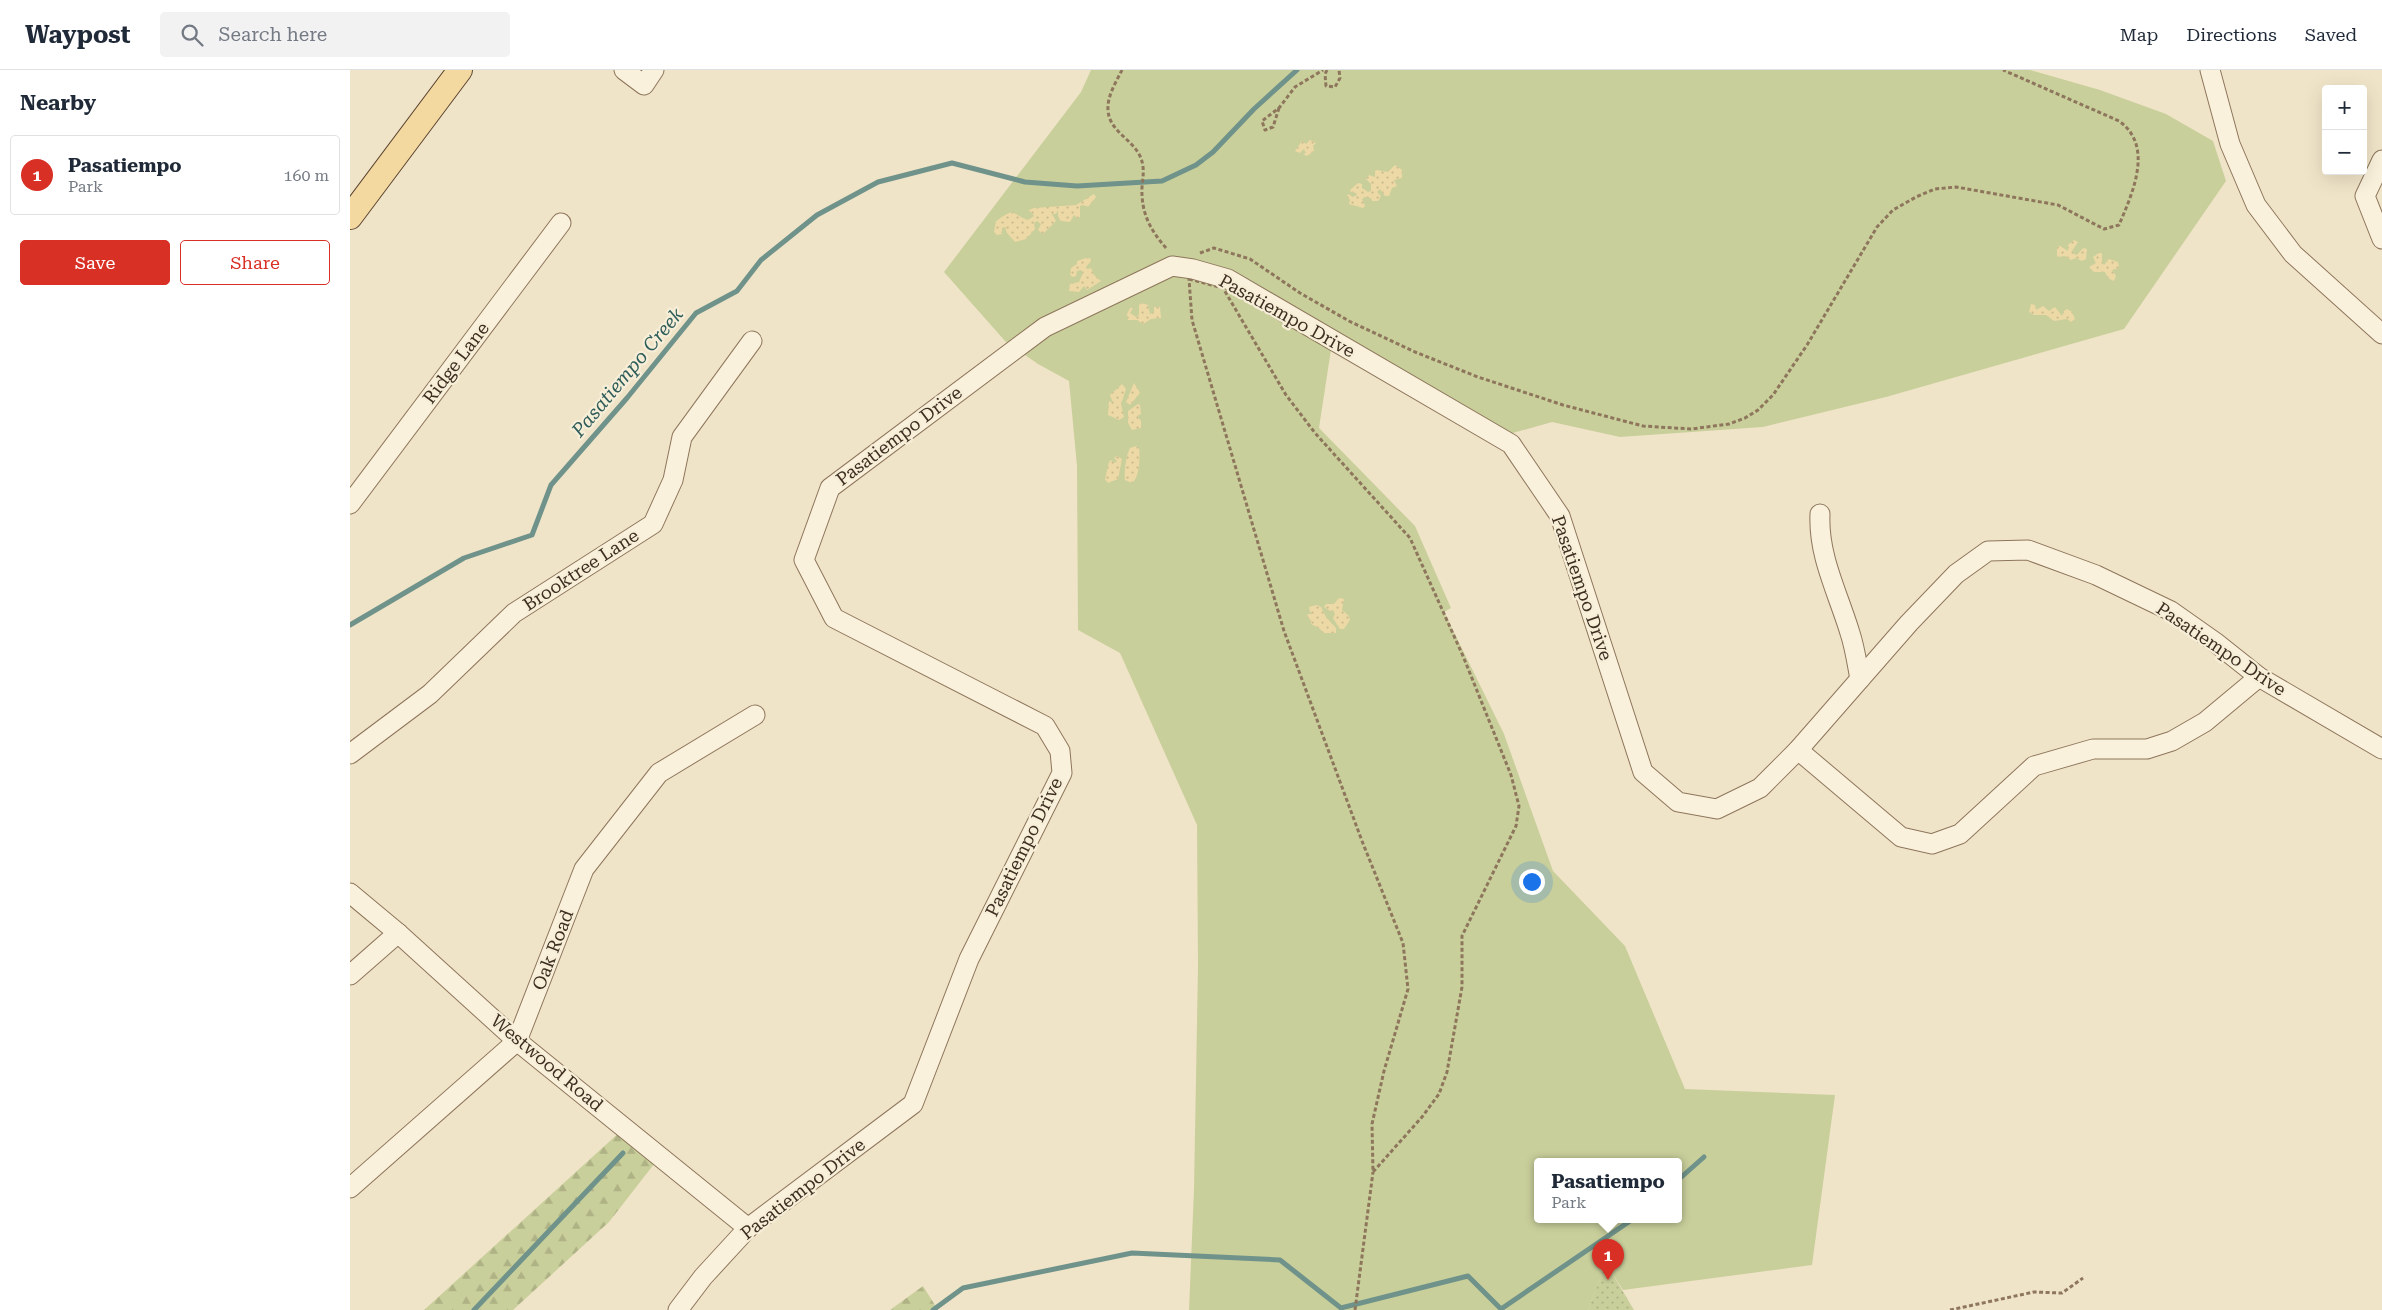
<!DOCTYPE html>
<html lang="en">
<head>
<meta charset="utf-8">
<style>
	body { margin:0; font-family:"Roboto Serif",serif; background:#f2f2f3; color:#1f2937 }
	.controls { position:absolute; right:15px; top:15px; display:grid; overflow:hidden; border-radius:5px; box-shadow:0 5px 20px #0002 }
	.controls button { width:45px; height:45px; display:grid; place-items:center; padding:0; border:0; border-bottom:1px solid #e0e1e3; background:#fff; color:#1f2937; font:25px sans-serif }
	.you { position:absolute; left:1181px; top:811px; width:18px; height:18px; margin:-12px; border:4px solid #fff; border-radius:50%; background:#1a73e8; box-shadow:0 0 0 8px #1a73e833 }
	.badge { display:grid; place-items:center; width:32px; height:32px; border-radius:50%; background:#d93025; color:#fff; font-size:16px; font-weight:700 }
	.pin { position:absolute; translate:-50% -41px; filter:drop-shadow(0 1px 2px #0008) }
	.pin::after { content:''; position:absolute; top:26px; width:18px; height:15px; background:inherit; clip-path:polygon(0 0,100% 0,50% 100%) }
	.popup { position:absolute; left:1184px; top:1088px; width:148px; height:65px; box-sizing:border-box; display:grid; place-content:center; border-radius:5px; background:#fff; filter:drop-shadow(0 1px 4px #0005); font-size:16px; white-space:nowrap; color:#747a83 }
	.popup b { font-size:19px; color:#1f2937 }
	.popup::after { content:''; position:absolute; left:50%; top:100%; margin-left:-10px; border:10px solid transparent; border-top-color:#fff }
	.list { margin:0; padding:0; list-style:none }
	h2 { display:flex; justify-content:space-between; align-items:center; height:65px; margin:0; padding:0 20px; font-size:21px }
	h2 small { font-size:16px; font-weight:400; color:#747a83 }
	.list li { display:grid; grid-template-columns:32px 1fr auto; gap:15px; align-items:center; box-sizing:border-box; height:80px; margin:0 10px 10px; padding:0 10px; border:1px solid #e0e1e3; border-radius:5px }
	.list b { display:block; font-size:19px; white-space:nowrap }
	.list p { margin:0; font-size:16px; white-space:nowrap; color:#747a83 }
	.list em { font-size:16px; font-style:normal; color:#747a83 }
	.actions { display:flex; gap:10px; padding:15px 20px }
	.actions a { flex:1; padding:11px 0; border:1px solid #d93025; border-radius:5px; text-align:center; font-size:18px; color:#d93025 }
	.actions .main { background:#d93025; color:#fff }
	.icon { flex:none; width:28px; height:28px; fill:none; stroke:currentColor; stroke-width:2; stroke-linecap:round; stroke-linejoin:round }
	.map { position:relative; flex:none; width:2032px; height:1240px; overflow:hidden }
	header { display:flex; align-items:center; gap:30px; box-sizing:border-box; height:70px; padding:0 25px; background:#fff; border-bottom:1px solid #e0e1e3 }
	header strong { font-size:24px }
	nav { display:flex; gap:28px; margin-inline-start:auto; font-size:18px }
	.search { width:350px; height:45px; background:#f2f2f3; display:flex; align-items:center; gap:12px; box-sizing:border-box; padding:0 18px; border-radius:5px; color:#747a83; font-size:19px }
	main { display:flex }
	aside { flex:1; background:#fff }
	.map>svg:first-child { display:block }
	.green { fill:#c9cf9b; fill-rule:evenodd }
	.forest { fill:url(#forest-firs) }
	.sand { fill:url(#sand-dots) }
	.park { fill:url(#park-dots) }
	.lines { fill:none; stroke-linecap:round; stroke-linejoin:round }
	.stream { stroke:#6f938a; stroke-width:5 }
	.minor-casing { stroke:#8d765c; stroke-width:21 }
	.major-casing { stroke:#5b4430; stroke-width:26 }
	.path { stroke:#8d765c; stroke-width:3; stroke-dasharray:4 2.5; stroke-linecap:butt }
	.minor { stroke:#faf1dc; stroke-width:19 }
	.major { stroke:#f3d9a0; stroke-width:24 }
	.labels { text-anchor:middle; stroke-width:4.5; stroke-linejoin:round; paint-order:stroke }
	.street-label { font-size:18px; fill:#3d2e20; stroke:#f7eed8 }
	.water-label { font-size:19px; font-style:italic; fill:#2f5d5a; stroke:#f7eed8 }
</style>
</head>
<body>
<header>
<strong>Waypost</strong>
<div class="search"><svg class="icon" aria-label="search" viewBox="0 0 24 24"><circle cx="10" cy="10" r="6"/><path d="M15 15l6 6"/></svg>Search here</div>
<nav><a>Map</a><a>Directions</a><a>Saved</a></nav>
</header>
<main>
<aside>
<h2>Nearby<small></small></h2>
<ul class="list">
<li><span class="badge">1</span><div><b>Pasatiempo</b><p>Park</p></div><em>160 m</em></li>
</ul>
<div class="actions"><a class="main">Save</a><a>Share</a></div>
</aside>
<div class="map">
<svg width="2032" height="1240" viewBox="0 0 2032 1240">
	<defs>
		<pattern id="forest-firs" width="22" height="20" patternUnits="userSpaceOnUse" patternTransform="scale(1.25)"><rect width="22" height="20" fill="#c9cf9b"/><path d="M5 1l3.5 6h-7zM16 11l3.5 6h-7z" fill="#aeb285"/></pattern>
		<pattern id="sand-dots" width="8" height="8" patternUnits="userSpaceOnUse" patternTransform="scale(1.25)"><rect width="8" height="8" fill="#ecd9a5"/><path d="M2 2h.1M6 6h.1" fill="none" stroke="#cbbb8e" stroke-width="1.8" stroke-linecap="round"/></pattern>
		<pattern id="park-dots" width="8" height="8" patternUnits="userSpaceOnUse" patternTransform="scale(1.25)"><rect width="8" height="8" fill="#c9cf9b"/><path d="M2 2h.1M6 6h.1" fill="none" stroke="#aeb285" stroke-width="1.8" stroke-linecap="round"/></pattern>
	</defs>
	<rect width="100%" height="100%" fill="#f0e4c8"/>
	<path class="green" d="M741 0H1680L1750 20 1816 44 1863 71 1876 111 1774 259 1536 327 1413 357 1270 367 1202 352 1142 369 982 273 969 358 1065 456 1101 538 1094 542 1154 664 1203 801 1275 876 1335 1019 1485 1025 1462 1195 1273 1220 1256 1194 1238 1240H839L844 1119 848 896 847 755 770 583 728 560 727 396 719 311 688 294 655 271 594 202 731 22ZM1188 1091H1328V1149H1188Z"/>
	<g class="forest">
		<path d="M272 1060 308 1089 259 1152 163 1240H74Z"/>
		<path d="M573 1216 588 1240H540Z"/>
	</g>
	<g class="sand">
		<path d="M960 70 966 73 963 76 964 81 957 86 953 84 956 83 954 79 950 83 945 81 952 71 956 74Z"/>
		<path d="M1045 95 1052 100V108L1044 110 1047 116 1042 118 1039 126H1035L1030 119 1027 122 1031 126 1028 131H1022L1021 128 1015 127 1012 129 1015 136 1013 138 999 134 1000 130 997 126 998 124 1003 127 1007 125 1006 123 1001 122 1000 120 1008 113 1012 114V118L1018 122 1021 121V114L1016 109 1019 105 1025 107V101L1027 100 1038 102Z"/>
		<path d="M744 124 746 127 738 137 733 135 730 136V147L727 148 724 145 720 152 711 151 708 147V140L706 144H702L706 151 693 164 688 160 691 154 687 151 684 153 685 159 676 169 665 172 657 163 655 157 652 158V164L647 165 644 162 646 151C667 136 660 144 678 150L684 146 679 140 684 138 726 135Z"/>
		<path d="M1724 170 1728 172 1722 181 1724 184 1727 185 1733 178 1737 179 1736 189 1732 191 1726 188 1721 190 1715 186 1707 187V177L1710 176 1718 181V175Z"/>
		<path d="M1749 183H1752V192L1754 195 1759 189 1768 192 1769 198 1762 200 1766 206 1764 211 1758 208 1755 202H1744L1739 197 1746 193 1743 187Z"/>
		<path d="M736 188H740L741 191 736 197 738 199 741 198 744 205 751 211 737 220 734 216 729 222 719 221 720 214 729 212 733 203 731 200 727 201 726 206 723 207 720 205 721 198 727 194V191Z"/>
		<path d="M792 233 798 235 800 244 804 242V237H810L811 248 801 249 793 254 787 250H778L777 244 780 238H783L780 243 786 247 789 245V235Z"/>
		<path d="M1681 234 1685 235 1686 240 1693 236 1699 241 1705 237 1712 246 1714 241 1717 239 1722 242 1725 249 1721 252 1717 249 1704 251 1696 245H1684L1679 242Z"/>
		<path d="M784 313 790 323 780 335 776 332Z"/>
		<path d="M772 314 776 319 771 334 774 347 769 350 758 345 759 331 763 333 760 325Z"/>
		<path d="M788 334 790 335 791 344 787 346 791 351V358L782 360 778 353V341Z"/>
		<path d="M786 376 789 378C790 387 790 407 782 413L775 410C774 400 776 386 780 378Z"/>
		<path d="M767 386 772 389 768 409 758 413 755 409 759 392 761 390 765 393 767 391 764 388Z"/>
		<path d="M989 528 994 529 992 540 999 546 1000 550 994 559H990L983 548 985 544 983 540 980 541 974 537 976 534H984Z"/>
		<path d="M967 535 971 537 976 547 986 558V563H974L969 558 961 554V550L957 547 958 544H963L960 542 959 537Z"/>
	</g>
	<path class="park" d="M1256 1193 1284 1240H1238Z"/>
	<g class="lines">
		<g class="stream">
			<path d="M0 555 114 488 182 465 201 415 277 328 346 243 387 221 411 190 467 145 528 112 602 93 675 112 727 116 812 111 846 95 863 82 904 39 947 0"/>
			<path d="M1328 1110 1354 1087"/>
			<path d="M124 1240 273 1083"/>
			<path d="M583 1240 613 1218 782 1183 930 1190 991 1238 1118 1206 1151 1239 1283 1149"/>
		</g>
		<g class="minor-casing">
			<g id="minor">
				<path d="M274 0 294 15 304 0"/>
				<path d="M1860 0 1880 74 1906 135 1943 184 2032 264"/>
				<path d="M2032 90 2015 126 2032 169"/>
				<path d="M0 434 211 153"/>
				<path d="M1470 444C1468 486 1488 523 1500 563 1505 578 1507 594 1510 609"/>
				<path d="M1448 680 1551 767 1582 774 1610 764 1684 696 1743 679H1797L1822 671 1855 652 1909 607"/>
				<path d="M0 684 80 624 164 543 303 454 323 410 332 367 402 271"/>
				<path d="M0 823 48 863 167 971 398 1158"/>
				<path d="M0 905 48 863"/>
				<path d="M0 1118 167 971 234 799 309 703 405 645"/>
				<path d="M328 1240 353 1207 398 1158 563 1034 619 889 712 703 710 681 695 656 484 548 454 490 480 418 695 257 822 196 843 199 878 209 1161 374 1210 446 1293 702 1328 732 1367 739 1410 718 1448 680 1559 553 1606 504 1638 481 1678 480 1746 505 1821 541 1865 572 1909 607 2032 679"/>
			</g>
		</g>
		<g class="major-casing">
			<path id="major" d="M0 147 110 0"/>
		</g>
		<g class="path">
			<path d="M772 0C766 12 757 26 758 40 759 61 782 69 790 86 795 97 793 106 792 117 791 143 800 160 817 179"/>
			<path d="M977 0 975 4 976 16 985 17 990 8 989 0"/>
			<path d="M929 38 923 57 915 60 912 51 929 38 945 17 973 0"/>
			<path d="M850 183 864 178 900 189 950 223 999 251 1065 282 1128 307 1213 335 1293 356 1341 359 1379 354 1395 348 1408 340 1423 325 1457 275 1527 157 1543 140 1566 127 1585 119 1606 117 1708 135 1754 159 1769 155C1783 122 1804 76 1769 51L1653 0"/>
			<path d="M839 209 873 218 936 325 965 363 1060 468 1113 586 1161 705 1169 736 1166 756 1112 866V917L1097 1002 1089 1024 1072 1047 1023 1102 1022 1054 1034 1001 1058 919 1053 873 1012 771 934 561 842 250Z"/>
			<path d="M1005 1240 1023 1102"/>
			<path d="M1600 1240 1684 1222 1712 1223 1733 1208"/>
		</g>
		<use href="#minor" class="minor"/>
		<use href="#major" class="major"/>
	</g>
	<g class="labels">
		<g class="street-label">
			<text transform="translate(937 246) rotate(29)" y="6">Pasatiempo Drive</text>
			<text transform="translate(106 293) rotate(-53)" y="6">Ridge Lane</text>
			<text transform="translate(549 366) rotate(-37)" y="6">Pasatiempo Drive</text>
			<text transform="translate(231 500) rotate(-33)" y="6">Brooktree Lane</text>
			<text transform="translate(1232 518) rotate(71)" y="6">Pasatiempo Drive</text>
			<text transform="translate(1871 579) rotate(34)" y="6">Pasatiempo Drive</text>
			<text transform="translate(674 777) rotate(-64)" y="6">Pasatiempo Drive</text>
			<text transform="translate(203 880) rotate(-69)" y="6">Oak Road</text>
			<text transform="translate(197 993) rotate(40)" y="6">Westwood Road</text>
			<text transform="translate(453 1119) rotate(-38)" y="6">Pasatiempo Drive</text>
		</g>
		<g class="water-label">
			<text transform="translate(277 302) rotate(-50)" y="7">Pasatiempo Creek</text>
		</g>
	</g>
</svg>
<div class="controls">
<button>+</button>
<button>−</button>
</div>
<div class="you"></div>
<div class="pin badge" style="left:1258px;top:1210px">1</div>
<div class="popup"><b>Pasatiempo</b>Park</div>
</div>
</main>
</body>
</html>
